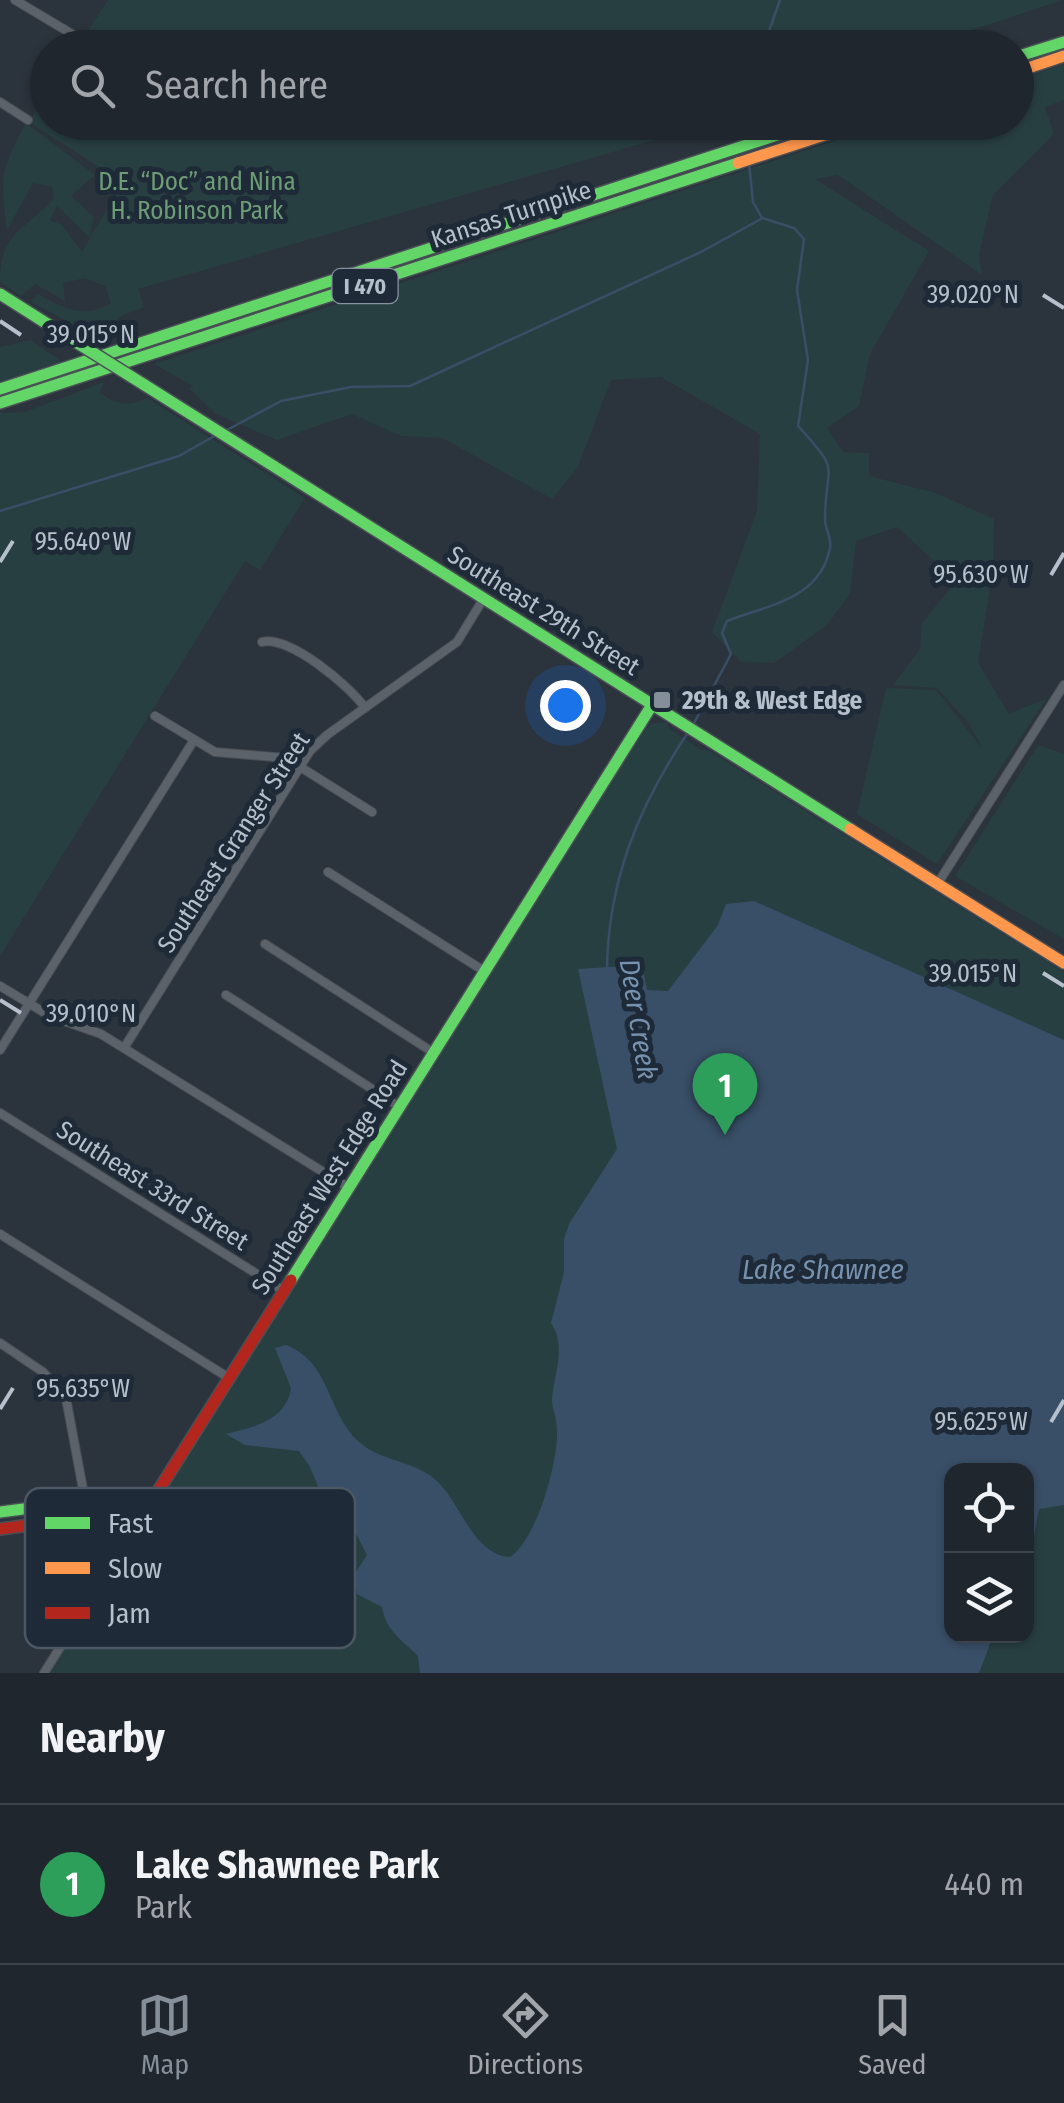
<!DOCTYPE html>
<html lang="en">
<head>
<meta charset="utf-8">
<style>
	body { margin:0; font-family:"Fira Sans Condensed",sans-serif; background:#2d3239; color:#f1f3f6 }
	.controls { position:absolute; right:30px; bottom:30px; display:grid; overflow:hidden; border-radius:20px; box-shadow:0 2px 8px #0004 }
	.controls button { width:90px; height:90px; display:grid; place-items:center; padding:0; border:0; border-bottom:2px solid #3d4349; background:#20262d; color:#f1f3f6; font:50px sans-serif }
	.you { position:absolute; left:565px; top:705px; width:35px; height:35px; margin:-25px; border:8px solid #fff; border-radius:50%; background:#1a73e8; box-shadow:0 0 0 15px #1a73e833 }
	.badge { display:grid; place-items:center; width:65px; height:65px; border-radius:50%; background:#858f9a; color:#fff; font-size:32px; font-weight:700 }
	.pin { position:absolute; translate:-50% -82px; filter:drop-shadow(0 2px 5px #0008) }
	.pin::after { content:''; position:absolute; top:52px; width:35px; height:30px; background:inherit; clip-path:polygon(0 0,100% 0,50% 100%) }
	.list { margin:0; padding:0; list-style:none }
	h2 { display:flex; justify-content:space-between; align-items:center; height:130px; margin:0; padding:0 40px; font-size:42px }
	h2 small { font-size:32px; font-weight:400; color:#a2a5aa }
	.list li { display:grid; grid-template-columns:65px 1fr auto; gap:30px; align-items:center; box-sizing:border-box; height:160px; padding:0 40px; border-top:2px solid #3d4349 }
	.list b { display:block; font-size:38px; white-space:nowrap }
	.list p { margin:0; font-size:32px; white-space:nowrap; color:#a2a5aa }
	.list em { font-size:32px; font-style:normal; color:#a2a5aa }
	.icon { flex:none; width:55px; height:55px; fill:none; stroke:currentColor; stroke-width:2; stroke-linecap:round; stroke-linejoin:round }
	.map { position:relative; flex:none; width:1064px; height:1673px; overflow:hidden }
	.search { position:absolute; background:#20262d; box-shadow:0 2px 8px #0004; left:30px; right:30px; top:30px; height:110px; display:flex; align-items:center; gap:25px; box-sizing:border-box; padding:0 35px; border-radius:55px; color:#a2a5aa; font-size:38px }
	.sheet { height:290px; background:#20262d }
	nav { display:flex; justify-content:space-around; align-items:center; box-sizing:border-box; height:140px; border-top:2px solid #3d4349; background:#20262d; font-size:28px; color:#a2a5aa }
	nav a { display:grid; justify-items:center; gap:5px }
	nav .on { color:#858f9a }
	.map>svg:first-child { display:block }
	.green { fill:#283f42; fill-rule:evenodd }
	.water { fill:#394f67 }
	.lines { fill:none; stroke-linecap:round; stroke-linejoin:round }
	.stream { stroke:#394f67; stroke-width:2.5 }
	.street-casing { stroke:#4a4f56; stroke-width:10 }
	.fast-casing { stroke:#4a4f56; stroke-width:14 }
	.slow-casing { stroke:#4a4f56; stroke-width:14 }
	.jam-casing { stroke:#4a4f56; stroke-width:14 }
	.street { stroke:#5c6269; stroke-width:8 }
	.fast { stroke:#63d668; stroke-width:11 }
	.slow { stroke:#ff974d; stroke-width:11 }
	.jam { stroke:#b3261e; stroke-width:11 }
	.fast-bridge-casing { stroke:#4a4f56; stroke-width:14; stroke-linecap:butt }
	.fast-bridge { stroke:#63d668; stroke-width:11 }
	.ticks { fill:none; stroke:#b6c0cc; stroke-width:4 }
	.poi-dot { fill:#858f9a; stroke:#1e2a37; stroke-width:4 }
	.labels { text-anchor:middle; stroke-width:10; stroke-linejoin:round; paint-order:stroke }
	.shield { fill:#1e2a37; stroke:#88939f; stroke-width:2.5 }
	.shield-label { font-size:22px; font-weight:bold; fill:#b6c0cc }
	.park-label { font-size:25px; fill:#6d9d75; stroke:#1e2a37 }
	.street-label { font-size:25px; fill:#b6c0cc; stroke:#1e2a37 }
	.poi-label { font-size:25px; font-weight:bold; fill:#b6c0cc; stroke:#1e2a37; text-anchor:start }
	.water-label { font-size:28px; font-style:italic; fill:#7692af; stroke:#1e2a37 }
	.key { fill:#1e2a37; stroke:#4c5764; stroke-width:2.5 }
	.key-label { font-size:28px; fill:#b6c0cc }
	.ticks-label { font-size:25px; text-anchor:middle; fill:#b6c0cc; stroke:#1e2a37; stroke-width:10; stroke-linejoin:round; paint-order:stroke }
</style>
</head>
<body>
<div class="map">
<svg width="1064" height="1673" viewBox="0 0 1064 1673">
	<rect width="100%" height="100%" fill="#2b333c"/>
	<g class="green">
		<path d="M108 0H1063L918 48 77 47Z"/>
		<path d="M1064 64V100L1045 107 1054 134 993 195 979 254 982 275 838 175 815 179 929 251 870 354 859 406 827 428 843 452 869 453V476L936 493 994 519 993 570 978 663 1009 714 1047 698 937 864 857 814 886 688 936 690 982 748 968 722 937 688 893 685 920 649 922 623 956 581 897 527 856 541 850 594 827 625 774 663 741 662 712 632 757 511 760 434 661 377 611 380 578 467 552 499 442 438 401 436 352 414 277 440 216 414 189 388 193 386 154 364 889 123 1016 122 1017 80Z"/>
		<path d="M47 93 48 122 713 123 138 289 144 307 121 316 104 341 31 302 37 294C65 308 82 320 111 303L105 286 85 278 63 283 65 301 35 284 21 296 0 282C0 233 23 231 54 199L52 187 33 183 7 230C0 176 0 172 26 123L95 175 71 196 94 217 89 238 124 183 29 122ZM57 206 90 238 82 252 62 225 50 220Z"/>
		<path d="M31 340 62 362 0 382V347Z"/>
		<path d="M104 382 100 393C117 405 129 407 147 398L305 498 260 570 245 561 0 956V413L25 412Z"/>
		<path d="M667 722 668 728 702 750H708L1064 972V1673H48L587 819 646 729 652 723ZM952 1470H1026V1636H952Z"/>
		<path d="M1038 745 1064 754V939L955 876Z"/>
	</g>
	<path class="water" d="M754 901 1064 1040V1505L1039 1509 1033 1541 1027 1550 1026 1470H952V1636H993L979 1673H420L418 1656C402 1640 386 1631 382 1607L357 1594 354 1575 367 1555 350 1522 325 1503 310 1467 299 1451 245 1445 226 1434C252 1428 287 1420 291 1388L275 1348 286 1345C331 1363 326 1410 358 1441 380 1462 417 1460 439 1483 460 1504 475 1556 510 1557 536 1541 559 1461 557 1429 557 1419 552 1409 552 1399 554 1372 567 1347 551 1323L564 1272V1239L569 1224 617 1149 578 969 642 965 647 990 668 991 718 925 726 904Z"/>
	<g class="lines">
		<g class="stream">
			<path d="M763 48 780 0"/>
			<path d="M737 122 741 142"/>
			<path d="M225 431 281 401 351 387 410 386 701 252 761 219"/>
			<path d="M0 511 179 456 218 434"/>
			<path d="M693 725 731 654 722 633 727 621C767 605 820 600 830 548 832 537 824 528 825 517 826 461 842 474 798 426L808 360 797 290 804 239 794 228 762 218 753 202 749 163"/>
			<path d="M607 970C608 880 639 805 689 731"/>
		</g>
		<g class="street-casing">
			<g id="street">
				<path d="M15 0 77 37"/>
				<path d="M0 102 28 120"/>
				<path d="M262 642C289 635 350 686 365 708"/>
				<path d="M155 716 215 752 286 758 372 812"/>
				<path d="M328 872 484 971"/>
				<path d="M938 883 1064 685"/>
				<path d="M265 944 434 1053"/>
				<path d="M0 986 50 1016 101 1034 349 1188"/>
				<path d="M226 995 400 1107"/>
				<path d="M124 1048 310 751 327 735 457 642 484 598"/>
				<path d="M0 1050 194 740"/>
				<path d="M0 1113 284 1291"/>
				<path d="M0 1234 229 1378"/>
				<path d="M0 1343 43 1372 66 1398 88 1516"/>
				<path d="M44 1673 138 1523"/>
			</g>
		</g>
		<g class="fast-casing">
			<g id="fast">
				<path d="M1016 57 1064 42"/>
				<path d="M0 294 79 344"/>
				<path d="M143 384 850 829"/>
				<path d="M0 389 817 122"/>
				<path d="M0 403 738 163"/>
				<path d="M291 1280 652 705"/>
				<path d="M0 1512 107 1498 149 1506"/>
			</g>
		</g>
		<g class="slow-casing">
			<g id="slow">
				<path d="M1016 72 1064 56"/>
				<path d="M738 163 864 122"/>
				<path d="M850 829 1064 963"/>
			</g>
		</g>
		<g class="jam-casing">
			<path id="jam" d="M0 1529 108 1514 138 1523 291 1280"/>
		</g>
		<use href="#street" class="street"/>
		<use href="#fast" class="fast"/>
		<use href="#slow" class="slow"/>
		<use href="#jam" class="jam"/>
		<g class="fast-bridge-casing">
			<path id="fast-bridge" d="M79 344 143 384"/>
		</g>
		<use href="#fast-bridge" class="fast-bridge"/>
	</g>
	<path class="ticks" d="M1043 295 1064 308M0 321 21 335M0 562 13 541M1051 575 1064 553M1043 973 1064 986M0 1000 21 1013M0 1409 13 1388M1051 1422 1064 1400"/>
	<rect class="poi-dot" x="652" y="690" width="20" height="20" rx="5"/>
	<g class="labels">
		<rect class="shield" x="332.5" y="269" width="65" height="34" rx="8"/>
		<g class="shield-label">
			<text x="365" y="294">I 470</text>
		</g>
		<g class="park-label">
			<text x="197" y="190">D.E. “Doc” and Nina<tspan x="197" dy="29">H. Robinson Park</tspan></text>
		</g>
		<g class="street-label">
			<text transform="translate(511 214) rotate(-18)" y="9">Kansas Turnpike</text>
			<text transform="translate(544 610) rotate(32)" y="9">Southeast 29th Street</text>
			<text transform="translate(233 842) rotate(-57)" y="9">Southeast Granger Street</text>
			<text transform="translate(329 1177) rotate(-58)" y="9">Southeast West Edge Road</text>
			<text transform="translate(153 1185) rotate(32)" y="9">Southeast 33rd Street</text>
		</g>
		<g class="poi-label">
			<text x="682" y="709">29th &amp; West Edge</text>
		</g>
		<g class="water-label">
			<text transform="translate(639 1019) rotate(81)" y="10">Deer Creek</text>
			<text x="823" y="1279">Lake Shawnee</text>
		</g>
	</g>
	<rect x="25" y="1488" width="330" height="160" rx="15" class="key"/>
	<rect x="45" y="1517" width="45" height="12" fill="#63d668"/>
	<rect x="45" y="1562" width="45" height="12" fill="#ff974d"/>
	<rect x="45" y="1607" width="45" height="12" fill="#b3261e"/>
	<g class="key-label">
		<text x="108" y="1533">Fast</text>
		<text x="108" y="1578">Slow</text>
		<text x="108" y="1623">Jam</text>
	</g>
	<g class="ticks-label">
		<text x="973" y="303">39.020°N</text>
		<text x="91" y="343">39.015°N</text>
		<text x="83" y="550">95.640°W</text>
		<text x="981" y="583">95.630°W</text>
		<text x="973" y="982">39.015°N</text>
		<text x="91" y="1022">39.010°N</text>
		<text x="83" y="1397">95.635°W</text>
		<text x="981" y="1430">95.625°W</text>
	</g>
</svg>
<div class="controls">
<button><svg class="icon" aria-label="locate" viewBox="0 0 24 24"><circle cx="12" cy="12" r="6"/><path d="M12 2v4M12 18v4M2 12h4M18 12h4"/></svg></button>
<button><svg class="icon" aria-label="layers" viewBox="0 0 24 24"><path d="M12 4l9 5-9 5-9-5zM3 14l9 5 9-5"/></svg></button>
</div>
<div class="you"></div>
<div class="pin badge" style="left:725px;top:1135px;background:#2e9e5b">1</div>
<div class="search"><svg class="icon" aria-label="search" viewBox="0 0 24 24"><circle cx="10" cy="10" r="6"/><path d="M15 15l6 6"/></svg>Search here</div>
</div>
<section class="sheet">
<h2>Nearby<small></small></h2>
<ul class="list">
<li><span class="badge" style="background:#2e9e5b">1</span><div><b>Lake Shawnee Park</b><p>Park</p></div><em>440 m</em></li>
</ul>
</section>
<nav>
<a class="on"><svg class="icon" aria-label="map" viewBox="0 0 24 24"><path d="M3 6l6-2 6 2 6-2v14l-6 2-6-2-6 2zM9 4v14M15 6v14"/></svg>Map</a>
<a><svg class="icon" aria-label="directions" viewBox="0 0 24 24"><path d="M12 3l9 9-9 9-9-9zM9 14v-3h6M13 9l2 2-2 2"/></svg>Directions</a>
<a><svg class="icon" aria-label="saved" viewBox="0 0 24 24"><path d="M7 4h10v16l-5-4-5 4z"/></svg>Saved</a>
</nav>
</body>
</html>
